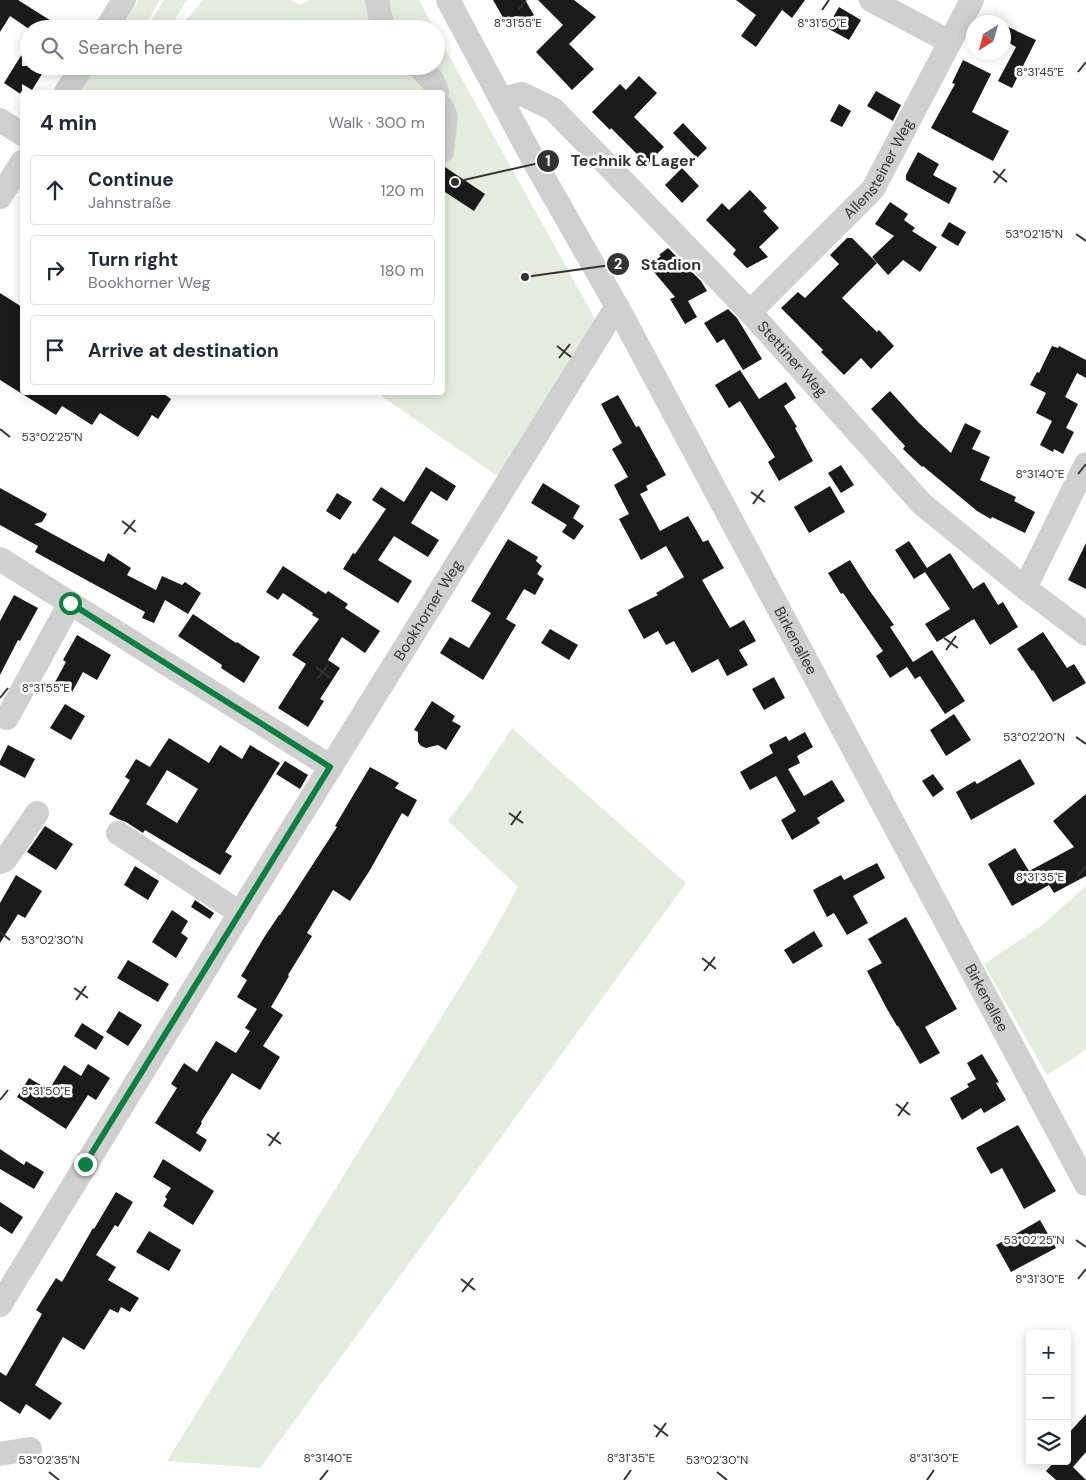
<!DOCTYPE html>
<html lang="en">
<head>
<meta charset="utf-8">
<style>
	body { margin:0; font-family:"DM Sans",sans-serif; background:#f6f6f7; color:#1f2937 }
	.controls { position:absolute; right:15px; bottom:15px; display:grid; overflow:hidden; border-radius:5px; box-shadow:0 2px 12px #0003 }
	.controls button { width:45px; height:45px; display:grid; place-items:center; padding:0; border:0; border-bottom:1px solid #e0e1e3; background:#fff; color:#1f2937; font:25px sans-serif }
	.compass { position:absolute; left:966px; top:15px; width:45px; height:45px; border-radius:50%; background:#fff; box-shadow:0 2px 12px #0003; rotate:217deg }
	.stop { position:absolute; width:15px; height:15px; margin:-11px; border:4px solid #0b8043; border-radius:50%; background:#fff }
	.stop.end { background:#0b8043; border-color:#fff; box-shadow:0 1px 5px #0008 }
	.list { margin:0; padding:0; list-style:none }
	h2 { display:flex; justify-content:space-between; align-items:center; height:65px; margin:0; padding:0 20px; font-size:21px }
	h2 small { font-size:16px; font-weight:400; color:#747a83 }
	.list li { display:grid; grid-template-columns:32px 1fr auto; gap:15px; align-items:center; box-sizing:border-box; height:70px; margin:0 10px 10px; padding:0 10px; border:1px solid #e0e1e3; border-radius:5px }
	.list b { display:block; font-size:19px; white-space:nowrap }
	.list p { margin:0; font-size:16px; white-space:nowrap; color:#747a83 }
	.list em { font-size:16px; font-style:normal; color:#747a83 }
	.icon { flex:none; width:28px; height:28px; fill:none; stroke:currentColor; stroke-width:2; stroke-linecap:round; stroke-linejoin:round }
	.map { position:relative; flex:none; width:1086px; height:1480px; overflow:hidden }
	.search { position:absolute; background:#fff; box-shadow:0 2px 12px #0003; left:20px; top:20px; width:425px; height:55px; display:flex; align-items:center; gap:12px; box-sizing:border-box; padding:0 18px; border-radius:28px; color:#747a83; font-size:19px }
	.panel { position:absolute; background:#fff; box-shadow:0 2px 12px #0003; left:20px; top:90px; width:425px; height:305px; border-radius:5px }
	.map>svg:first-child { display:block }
	.green { fill:#e5ecdf }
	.building { fill:#1a1a1a; fill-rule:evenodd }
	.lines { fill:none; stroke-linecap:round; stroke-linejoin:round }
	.minor { stroke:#d0d0d0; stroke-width:24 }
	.route { stroke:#0b8043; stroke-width:6 }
	.ticks { fill:none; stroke:#333; stroke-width:2 }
	.labels { text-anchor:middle; stroke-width:5; stroke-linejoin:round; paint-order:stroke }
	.street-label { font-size:15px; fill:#333; stroke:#fff }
	.ticks-label { font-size:12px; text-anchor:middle; fill:#333; stroke:#fff; stroke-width:5; stroke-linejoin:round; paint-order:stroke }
	.leader { fill:none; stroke:#333; stroke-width:2 }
	.callout-dot { fill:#333; stroke:#fff; stroke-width:2 }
	.mark-label { font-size:15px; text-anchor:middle; font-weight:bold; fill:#fff }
	.callout-label { font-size:16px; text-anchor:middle; font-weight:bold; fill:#333; stroke:#fff; stroke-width:5; stroke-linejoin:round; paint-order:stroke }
</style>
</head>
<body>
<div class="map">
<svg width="1086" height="1480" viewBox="0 0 1086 1480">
	<rect width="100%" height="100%" fill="#fff"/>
	<g class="green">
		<path d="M139 0H160L147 23 146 29H120Z"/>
		<path d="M164 0H187L169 29H154L148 25Z"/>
		<path d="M203 0H290L300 5 310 0H419L434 29H178Z"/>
		<path d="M436 32 598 324 503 480 377 393 442 392V92H79L96 66H436Z"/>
		<path d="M512 728 686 883 260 1468 167 1461 486 945 518 887 448 821 468 794Z"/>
		<path d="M1086 886V1049L1074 1058 1047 1075 984 964 1041 926Z"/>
	</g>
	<g class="building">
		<path d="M0 0H18L64 29H29L10 16 0 32Z"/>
		<path d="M493 0H525L534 15 509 28Z"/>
		<path d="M538 0H574L596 17 569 44 594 69 572 90 536 52 563 25Z"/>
		<path d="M736 0H805L792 18 782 10 756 47 741 36 756 15Z"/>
		<path d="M839 7 861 20 849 40 827 28Z"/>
		<path d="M1004 25 1036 40 1012 88 998 81 1016 47 1004 40Z"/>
		<path d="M22 54V66H47L32 90 22 84V95L4 83Z"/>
		<path d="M963 60 991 74 972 112 1009 131 993 161 931 128 955 84 952 83Z"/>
		<path d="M639 76 657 93 634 117 664 147 647 164 611 128 610 130 592 112 620 84 626 90Z"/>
		<path d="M876 91 901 105 893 121 867 106Z"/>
		<path d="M839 104 851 111 842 127 830 121Z"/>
		<path d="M683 123 707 148 697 158 673 133Z"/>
		<path d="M918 152 939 164 933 175 957 188 949 204 906 180V175Z"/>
		<path d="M442 165 485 194 474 211 442 190Z"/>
		<path d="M682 168 699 186 682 203 665 185Z"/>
		<path d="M750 190 767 208 763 211 779 228 759 247 768 257 747 268 733 254 736 250 706 220 722 203 729 210Z"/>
		<path d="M890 202 908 214 904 220 915 228 912 231 937 247 920 272 903 260 888 275 872 257 894 236 875 224Z"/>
		<path d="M949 222 966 232 958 246 941 236Z"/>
		<path d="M847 238H852L877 263 842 298 877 332 879 330 894 346 871 369 861 358 844 375 821 352 823 350 781 308 798 292 805 298 839 264 830 255Z"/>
		<path d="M668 248 701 281 707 291 688 301 697 317 685 324 670 299 675 297 649 266 661 256 659 255Z"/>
		<path d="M0 293 22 307V392H161L171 399 158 419 152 415 138 437 100 413 92 425 62 406 56 415 0 380Z"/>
		<path d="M728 309 737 318 762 359 743 370 724 339 717 343 704 323Z"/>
		<path d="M1052 346 1058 348 1059 346 1086 360V378L1077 373 1065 397 1078 404 1066 428 1074 432 1063 454 1054 449 1053 452 1040 445 1052 421 1036 413 1046 393 1030 385 1037 372 1039 373Z"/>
		<path d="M740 370 759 399 786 382 796 398 784 406 797 427 795 428 813 461 779 481 768 462 775 457 740 401 729 408 715 385Z"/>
		<path d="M890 391 919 423 951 453 965 423 981 431 972 449 990 457 980 480 1016 497 1014 501 1035 512 1025 533 992 517 991 519 977 511 923 466 922 467 903 449 905 446 871 409Z"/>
		<path d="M618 395 636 427 639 426 666 475 646 486 648 490 640 494 660 531 688 516 703 542 708 540 724 568 702 580 730 628 744 620 756 641 739 650 748 665 727 676 718 659 692 673 674 641 666 645 658 631 644 639 628 610 658 595 656 593 684 577 666 546 641 560 619 519 629 514 614 485 628 477 612 449 622 443 601 404Z"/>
		<path d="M841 465 854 485 841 493 828 473Z"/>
		<path d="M426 467 456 486 447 501 431 491 411 523 439 540 428 557 394 536 378 560 412 581 398 603 343 569 353 553 355 554 386 509 372 500 381 487 404 502Z"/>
		<path d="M543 483 580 506 573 518 584 526 574 540 562 532 567 525 531 503Z"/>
		<path d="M830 486 845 512 809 533 794 507Z"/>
		<path d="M0 488 47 514 42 522 34 524 104 562 108 553 131 568 127 575 156 590 162 576 182 585 185 582 201 593 188 614 165 600 154 623 142 618 145 612 35 552 38 546 0 525Z"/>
		<path d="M337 493 352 502 340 520 326 511Z"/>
		<path d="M508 539 538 557 536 561 542 566 537 574 544 579 535 595 524 589 506 619 516 625 483 680 440 653 450 637 469 648 491 613 471 601Z"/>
		<path d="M909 541 927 568 950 553 973 589 984 582 998 605 1003 602 1018 627 990 645 974 619 937 642 925 624 950 609 925 572 914 579 895 550Z"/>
		<path d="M1086 543V589L1068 580Z"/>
		<path d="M850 560 867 587 894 625 890 627 913 662 932 650 965 701 945 714 920 676 915 679 907 667 890 678 876 656 883 651 843 593 841 594 828 573Z"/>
		<path d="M283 566 326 594 328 591 348 604 345 608 380 631 365 653 342 637 328 660 340 668 320 699 324 701 308 727 278 708 306 664 292 655 319 619 312 615 313 613 283 593 278 600 266 592Z"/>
		<path d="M14 595 38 608 20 641 18 640 0 675V621Z"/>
		<path d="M193 614 236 643 237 642 260 657 244 683 221 668 222 665 178 636Z"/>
		<path d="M550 629 578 645 569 660 541 643Z"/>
		<path d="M1043 632 1067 668 1074 664 1086 683 1053 702 1033 670 1032 671 1017 649Z"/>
		<path d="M77 635 111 655 97 680 83 672 72 692 55 682 66 662 63 660Z"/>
		<path d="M774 677 785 698 764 710 752 689Z"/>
		<path d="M432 701 455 716 452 721 461 726 446 750 438 745 426 748 421 746 418 742V732L414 730Z"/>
		<path d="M65 704 85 716 71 740 50 728Z"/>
		<path d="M954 714 971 740 946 756 930 730Z"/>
		<path d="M805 732 813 747 797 756 800 763 788 769 804 796 832 780 845 801 817 818 820 823 792 840 781 820 796 811 776 776 750 790 740 772 773 753 769 745 786 736 789 741Z"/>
		<path d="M169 738 209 763 220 745 242 759 250 745 280 763 225 852 232 856 220 875 145 830 143 833 126 822 118 819 109 814 130 780 125 777 136 759 150 767ZM167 770 198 789 177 823 146 804Z"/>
		<path d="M8 745 35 759 25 778 0 765V761Z"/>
		<path d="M1020 759 1035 784 971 820 956 792 975 781 977 784Z"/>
		<path d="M285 761 308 775 300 789 276 774Z"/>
		<path d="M370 767 399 783 395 788 417 800 408 817 402 813 370 870 350 901 333 890 307 933 312 936 288 975 289 976 271 1007 283 1015 263 1046 280 1057 260 1090 232 1073 201 1122 202 1123 196 1133 207 1140 200 1152 155 1123 177 1088 171 1084 184 1063 197 1072 216 1041 236 1053 250 1031 245 1028 257 1009 237 997 247 980 241 976 265 936 279 915H280L337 827 335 826Z"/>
		<path d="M933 774 944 789 933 797 922 781Z"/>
		<path d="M1086 794V876L1054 893 1049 885 1012 906 988 864 1015 848 1029 871 1074 847 1053 821Z"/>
		<path d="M45 826 73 844 56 870 27 852Z"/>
		<path d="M877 863 885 878 853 896 868 923 847 935 834 913 827 917 813 890 841 875 844 880Z"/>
		<path d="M135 866 159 881 148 900 124 885Z"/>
		<path d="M16 875 42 891 25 918 18 914 0 943V903Z"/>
		<path d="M195 900 214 913 210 919 191 907Z"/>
		<path d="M172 910 188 921 181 933 188 938 176 958 152 942Z"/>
		<path d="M906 917 957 1009 925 1027 940 1053 920 1064 898 1026H897L887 1009 867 971 882 963 868 939Z"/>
		<path d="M814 931 823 946 793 964 784 950Z"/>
		<path d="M128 960 169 984 158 1002 117 978Z"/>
		<path d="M119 1011 142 1025 128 1046 106 1032Z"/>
		<path d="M82 1023 104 1037 96 1050 74 1036Z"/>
		<path d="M982 1054 999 1082 996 1083 1006 1100 984 1113 981 1108 962 1120 950 1098 969 1087 967 1084 976 1079 967 1063Z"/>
		<path d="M88 1064 110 1078 96 1100 88 1095 66 1129 17 1097 29 1078 49 1090 64 1065 81 1076Z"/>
		<path d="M1018 1125 1056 1191 1024 1209 1002 1168 991 1174 976 1148Z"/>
		<path d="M0 1149 24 1165 26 1161 44 1172 34 1189 0 1169Z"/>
		<path d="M163 1159 214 1191 193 1225 163 1206 167 1199 165 1197 171 1188 153 1177Z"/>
		<path d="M116 1192 133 1202 118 1227 115 1225 96 1255 116 1267 108 1280 139 1298 130 1312 121 1307 118 1313 110 1309 84 1350 63 1337 35 1385 62 1403 50 1420 26 1404 20 1414 0 1401V1372L6 1376 42 1314 36 1310 56 1278 62 1282 93 1228 94 1229Z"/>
		<path d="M0 1202 23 1217 12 1234 0 1226Z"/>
		<path d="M1040 1220 1056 1248 1011 1272 996 1245Z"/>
		<path d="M149 1231 181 1250 169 1271 136 1252Z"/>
		<path d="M1086 1414V1452L1073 1467 1086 1480H1056L1046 1471 1055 1461 1067 1462V1435Z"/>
	</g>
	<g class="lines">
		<g class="minor">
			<path d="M377 0 383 29"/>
			<path id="s1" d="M448 0 534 161 619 310 1086 1184"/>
			<path d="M871 0 950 42"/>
			<path d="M106 29 124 0"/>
			<path d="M418 66 433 81 437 92"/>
			<path d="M66 92 83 66"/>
			<path id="s2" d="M501 99 522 94 553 109 750 312 922 504 1025 588 1086 634"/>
			<path d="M442 107 446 117 442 151"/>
			<path d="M0 120 22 134"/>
			<path d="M0 197 22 162"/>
			<path id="s3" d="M750 312 873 189 972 0"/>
			<path d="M0 559 331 767"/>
			<path d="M1025 588 1086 464"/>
			<path d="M7 718 70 603"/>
			<path d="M118 833 240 913"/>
			<path d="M0 862 5 860 37 813"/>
			<path id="s4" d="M0 1305 240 913 612 314 619 310"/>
			<path d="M0 1454 30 1449"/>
		</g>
	</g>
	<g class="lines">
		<path class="route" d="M70 603 330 767 85 1164"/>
	</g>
	<path class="ticks" d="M518 10 526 0M822 10 829 0M1078 72 1086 62M993 171 1007 182M994 183 1005 169M1076 234 1086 241M557 346 571 357M559 358 570 344M0 429 10 437M1078 474 1086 464M751 492 765 502M753 504 763 490M122 521 136 532M124 534 135 520M944 638 958 648M946 650 956 636M316 667 330 678M317 679 328 665M0 698 8 688M1076 737 1086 744M509 813 523 823M511 825 521 811M1078 876 1086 866M0 932 10 940M702 958 716 969M704 971 715 957M74 988 88 998M76 1000 86 986M0 1100 8 1090M896 1104 910 1115M898 1116 908 1102M267 1134 281 1144M269 1146 279 1132M1076 1240 1086 1247M461 1279 475 1290M1078 1279 1086 1269M462 1292 473 1278M654 1425 668 1436M656 1437 666 1423M49 1472 59 1480M717 1472 727 1480M320 1480 328 1470M624 1480 631 1470M927 1480 934 1470"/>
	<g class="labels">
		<g class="street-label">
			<text dy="5" stroke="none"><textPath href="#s3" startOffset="194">Allensteiner Weg</textPath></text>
			<text dy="5" stroke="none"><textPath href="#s2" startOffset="402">Stettiner Weg</textPath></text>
			<text dy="5" stroke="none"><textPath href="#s4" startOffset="816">Bookhorner Weg</textPath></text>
			<text dy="5" stroke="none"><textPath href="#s1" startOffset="729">Birkenallee</textPath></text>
			<text dy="5" stroke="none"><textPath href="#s1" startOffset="1134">Birkenallee</textPath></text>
		</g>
	</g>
	<g class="ticks-label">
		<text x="518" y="27">8°31'55"E</text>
		<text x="822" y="27">8°31'50"E</text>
		<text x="1040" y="76">8°31'45"E</text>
		<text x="1034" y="238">53°02'15"N</text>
		<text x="52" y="441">53°02'25"N</text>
		<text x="1040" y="478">8°31'40"E</text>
		<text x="46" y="692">8°31'55"E</text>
		<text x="1034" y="741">53°02'20"N</text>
		<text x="1040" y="881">8°31'35"E</text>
		<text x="52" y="944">53°02'30"N</text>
		<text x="46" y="1095">8°31'50"E</text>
		<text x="1034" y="1244">53°02'25"N</text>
		<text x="1040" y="1283">8°31'30"E</text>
		<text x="328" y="1462">8°31'40"E</text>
		<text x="631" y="1462">8°31'35"E</text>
		<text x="934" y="1462">8°31'30"E</text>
		<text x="49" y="1464">53°02'35"N</text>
		<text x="717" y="1464">53°02'30"N</text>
	</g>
	<path class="leader" d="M455 182L548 161M525 277L618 264"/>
	<g class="callout-dot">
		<circle cx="455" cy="182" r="5"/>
		<circle cx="525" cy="277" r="5"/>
		<circle cx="548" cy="161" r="12"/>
		<circle cx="618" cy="264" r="12"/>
	</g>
	<g class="mark-label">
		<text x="548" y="166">1</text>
		<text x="618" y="269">2</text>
	</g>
	<g class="callout-label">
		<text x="633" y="166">Technik &amp; Lager</text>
		<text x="671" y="270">Stadion</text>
	</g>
</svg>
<div class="controls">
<button>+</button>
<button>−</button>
<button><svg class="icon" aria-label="layers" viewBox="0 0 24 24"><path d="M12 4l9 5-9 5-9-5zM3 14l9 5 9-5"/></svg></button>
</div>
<svg class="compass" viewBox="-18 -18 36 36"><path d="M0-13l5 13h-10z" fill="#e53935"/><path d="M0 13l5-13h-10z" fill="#747a83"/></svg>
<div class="stop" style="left:70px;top:603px"></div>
<div class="stop end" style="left:85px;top:1164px"></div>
<div class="search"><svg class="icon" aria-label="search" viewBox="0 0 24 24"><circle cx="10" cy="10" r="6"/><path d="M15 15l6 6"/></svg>Search here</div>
<section class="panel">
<h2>4 min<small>Walk · 300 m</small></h2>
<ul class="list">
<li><svg class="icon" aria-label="ahead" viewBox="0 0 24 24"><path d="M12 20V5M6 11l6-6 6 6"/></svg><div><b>Continue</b><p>Jahnstraße</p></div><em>120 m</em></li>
<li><svg class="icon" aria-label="right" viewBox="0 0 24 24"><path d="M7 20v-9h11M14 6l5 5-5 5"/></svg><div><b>Turn right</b><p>Bookhorner Weg</p></div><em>180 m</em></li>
<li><svg class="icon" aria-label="arrive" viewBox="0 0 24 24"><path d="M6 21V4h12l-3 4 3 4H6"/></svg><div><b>Arrive at destination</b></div></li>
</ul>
</section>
</div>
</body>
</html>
